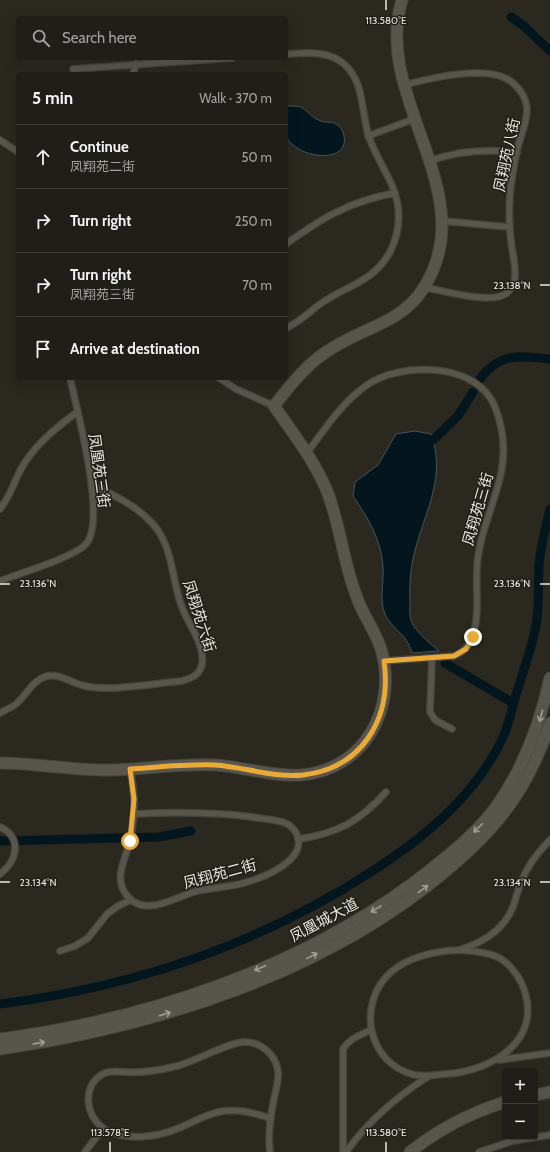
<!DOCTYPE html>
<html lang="en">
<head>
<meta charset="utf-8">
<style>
	body { margin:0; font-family:Cabin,"Noto Sans SC",sans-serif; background:#282721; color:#f1f3f6 }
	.controls { position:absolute; right:12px; bottom:12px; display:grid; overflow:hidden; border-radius:4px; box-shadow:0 4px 16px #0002 }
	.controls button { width:36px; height:36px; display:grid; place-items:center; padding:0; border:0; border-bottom:1px solid #3d3c37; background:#201e18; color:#f1f3f6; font:20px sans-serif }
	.stop { position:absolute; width:12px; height:12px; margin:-9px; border:3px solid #e9aa38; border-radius:50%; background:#fff }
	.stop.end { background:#e9aa38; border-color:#fff; box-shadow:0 1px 4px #0008 }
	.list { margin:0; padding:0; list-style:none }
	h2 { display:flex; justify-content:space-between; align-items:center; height:52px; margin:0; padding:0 16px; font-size:17px }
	h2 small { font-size:13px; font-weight:400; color:#a2a2a2 }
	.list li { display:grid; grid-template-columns:26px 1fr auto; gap:12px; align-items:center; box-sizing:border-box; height:64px; padding:0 16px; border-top:1px solid #3d3c37 }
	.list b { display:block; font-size:15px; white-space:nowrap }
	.list p { margin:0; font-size:13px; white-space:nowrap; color:#a2a2a2 }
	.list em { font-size:13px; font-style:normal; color:#a2a2a2 }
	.icon { flex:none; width:22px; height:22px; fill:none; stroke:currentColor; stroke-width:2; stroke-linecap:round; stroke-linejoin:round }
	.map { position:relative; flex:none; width:550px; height:1152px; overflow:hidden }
	.search { position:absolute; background:#201e18; box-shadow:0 4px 16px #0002; left:16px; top:16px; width:272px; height:44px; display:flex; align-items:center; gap:10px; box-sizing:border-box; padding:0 14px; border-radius:4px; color:#a2a2a2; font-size:15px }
	.panel { position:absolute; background:#201e18; box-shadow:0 4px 16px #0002; left:16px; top:72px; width:272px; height:308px; border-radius:4px }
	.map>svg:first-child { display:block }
	.water { fill:#03161e; stroke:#475458 }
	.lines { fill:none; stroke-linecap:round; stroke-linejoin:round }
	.canal { stroke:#03161e; stroke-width:9 }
	.service-casing { stroke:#46443d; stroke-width:8 }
	.minor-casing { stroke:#46443d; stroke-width:13 }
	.secondary-casing { stroke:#46443d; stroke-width:13 }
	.service { stroke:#58554d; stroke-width:5.5 }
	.minor { stroke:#58554d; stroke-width:11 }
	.secondary { stroke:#58554d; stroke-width:11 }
	.oneway { stroke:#a09e96 }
	.route { stroke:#e9aa38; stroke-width:5 }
	.ticks { fill:none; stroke:#e7e6e0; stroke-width:1.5 }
	.labels { text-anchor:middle; stroke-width:3; stroke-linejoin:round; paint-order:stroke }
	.street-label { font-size:15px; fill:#e7e6e0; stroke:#211f17 }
	.ticks-label { font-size:10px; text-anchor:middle; fill:#e7e6e0; stroke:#211f17; stroke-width:3; stroke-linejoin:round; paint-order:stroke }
</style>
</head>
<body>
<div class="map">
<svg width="550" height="1152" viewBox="0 0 550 1152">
	<rect width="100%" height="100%" fill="#2b2820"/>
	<g class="water">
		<path d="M286 106C290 106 297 106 301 107 308 111 312 118 321 121 326 123 332 121 336 124 341 127 343 131 344 136 350 165 296 159 286 136 283 129 286 114 286 106Z"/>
		<path d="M415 431 431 434C446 476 427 507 416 547 411 564 409 583 410 601 410 608 409 617 412 623 418 634 430 643 439 651L412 653C406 632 392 630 385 614 379 600 384 583 383 568 382 541 368 518 353 496L355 482 378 465 396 434Z"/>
	</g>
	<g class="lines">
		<g class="canal">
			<path d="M511 17 525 27 550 51"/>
			<path d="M480 379C500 352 520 356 550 359"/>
			<path d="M433 440 458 416 473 392"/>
			<path d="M445 663 513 703"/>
			<path d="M0 841 159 837 191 831"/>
			<path d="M0 1004C133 987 258 945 371 872 424 838 477 795 504 735 509 723 512 708 516 695 523 671 533 646 537 620 539 602 538 584 539 566 540 547 546 528 550 509"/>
		</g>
		<g class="service-casing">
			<g id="service">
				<path d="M286 54C306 53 328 50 344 64 365 82 361 113 369 137 377 161 395 182 398 207 400 222 397 238 390 252 374 281 349 285 323 302 311 310 300 322 286 328"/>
				<path d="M73 69 232 58"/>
				<path d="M133 74 136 64"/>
				<path d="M404 85C431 78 491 63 513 83 538 105 523 125 517 150 514 165 511 180 510 195 509 210 509 226 511 241 512 252 516 265 515 277 515 283 511 289 507 293 492 305 444 291 424 287"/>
				<path d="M368 136 414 119"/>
				<path d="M0 140 18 152"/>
				<path d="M429 161C458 151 486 148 517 153"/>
				<path d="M442 221 510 227"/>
				<path d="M286 244C322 218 350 201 395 193"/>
				<path d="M219 378 236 389 274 406"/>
				<path d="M307 453C325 429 341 403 367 385 399 363 468 362 491 399 496 407 499 418 501 427 512 475 484 512 478 557 474 582 481 610 473 635 470 646 464 652 454 656L383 661"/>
				<path d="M0 509C10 497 14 482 21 469 35 444 55 429 77 412"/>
				<path d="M0 581C20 573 73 558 86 544 107 520 77 410 70 378"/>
				<path d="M432 658 430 712 435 720 452 729"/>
				<path d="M0 713C5 710 11 708 16 704 27 695 32 680 47 676 60 673 73 684 85 686 112 692 155 683 182 681 192 678 200 675 202 664 205 645 190 627 183 610 172 584 174 553 157 529 140 507 116 496 92 485"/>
				<path d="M130 769C133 784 135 799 134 814 133 823 132 832 130 841 126 858 114 876 125 893 143 920 174 897 197 891 212 888 229 887 244 883 262 878 304 862 298 838 297 832 291 825 285 823 275 819 262 819 252 817 212 812 173 812 134 814"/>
				<path d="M0 827C23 837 17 862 0 874"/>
				<path d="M298 839C337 834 360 821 386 792"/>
				<path d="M462 949C484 942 504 929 513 907 516 898 518 889 522 880 528 865 538 852 550 840"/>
				<path d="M459 950C471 951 483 951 495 956 506 960 517 973 522 984 545 1039 494 1071 445 1074 435 1075 426 1077 415 1075 367 1064 356 1003 391 972 410 956 436 951 459 950Z"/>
				<path d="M60 951 75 946 88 938 107 914 118 906 131 900"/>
				<path d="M499 1060 550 1053"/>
				<path d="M85 1152 103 1128"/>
				<path d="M270 1152C268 1136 270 1119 273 1104 276 1086 284 1071 271 1055 265 1047 255 1042 245 1042 228 1042 197 1061 177 1066 161 1070 143 1073 126 1072 119 1072 112 1070 105 1073 80 1084 85 1120 108 1131 129 1141 158 1137 179 1128 194 1122 207 1113 224 1111 240 1109 256 1113 271 1119"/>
				<path d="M343 1152V1049C350 1038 360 1035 371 1030"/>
				<path d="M346 1152C369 1120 396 1097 429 1076"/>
				<path d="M479 1152 513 1141 550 1135"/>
			</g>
		</g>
		<g class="minor-casing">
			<g id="minor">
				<path d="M0 763C37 763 74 771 112 770 146 769 181 763 216 765 244 767 273 777 301 775 365 770 398 707 381 649 375 630 362 614 356 595 343 561 340 524 327 491 314 460 293 433 274 406 291 384 309 361 334 347 366 327 402 322 423 289 485 194 372 99 402 0"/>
				<path d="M535 1095 550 1092"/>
				<path d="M410 1152C439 1129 470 1113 505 1102"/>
			</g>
		</g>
		<g class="secondary-casing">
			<g id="secondary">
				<path d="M0 1039C151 1019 310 965 430 870 455 850 480 830 498 804 525 765 540 724 550 678"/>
				<path d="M0 1049C157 1026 324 974 447 870 467 853 486 836 502 815 524 788 539 756 550 723"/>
			</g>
		</g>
		<use href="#service" class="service"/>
		<use href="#minor" class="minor"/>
		<use href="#secondary" class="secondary"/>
	</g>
	<defs><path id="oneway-shaft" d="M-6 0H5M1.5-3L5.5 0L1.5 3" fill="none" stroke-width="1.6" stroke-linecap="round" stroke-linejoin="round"/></defs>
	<g class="oneway">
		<use href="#oneway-shaft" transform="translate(541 716) rotate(105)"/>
		<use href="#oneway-shaft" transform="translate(478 828) rotate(135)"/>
		<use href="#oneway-shaft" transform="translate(423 889) rotate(-36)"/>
		<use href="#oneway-shaft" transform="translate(376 909) rotate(149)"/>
		<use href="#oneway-shaft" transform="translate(312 956) rotate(-26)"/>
		<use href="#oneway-shaft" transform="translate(260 968) rotate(157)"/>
		<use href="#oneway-shaft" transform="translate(165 1014) rotate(-17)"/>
		<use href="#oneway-shaft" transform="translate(39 1043) rotate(-10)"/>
	</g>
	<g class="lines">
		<path class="route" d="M130 841 134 799 130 769C159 767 187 764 215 765 244 767 274 778 303 775 363 768 392 718 384 661L454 656 466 649 473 637"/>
	</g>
	<path class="ticks" d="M386 0V10M540 285H550M0 584H10M540 584H550M0 882H10M540 882H550M110 1142V1152M386 1142V1152"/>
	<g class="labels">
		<g class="street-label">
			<text transform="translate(507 155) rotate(-78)" y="5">凤翔苑八街</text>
			<text transform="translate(99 471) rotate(82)" y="5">凤凰苑三街</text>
			<text transform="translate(478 509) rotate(-74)" y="5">凤翔苑三街</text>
			<text transform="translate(199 616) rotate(72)" y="5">凤翔苑六街</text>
			<text transform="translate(220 874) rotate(-15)" y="5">凤翔苑二街</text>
			<text transform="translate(324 920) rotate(-28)" y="5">凤凰城大道</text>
		</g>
	</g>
	<g class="ticks-label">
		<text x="386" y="24">113.580°E</text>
		<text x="512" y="289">23.138°N</text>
		<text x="38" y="587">23.136°N</text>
		<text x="512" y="587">23.136°N</text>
		<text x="38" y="886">23.134°N</text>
		<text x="512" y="886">23.134°N</text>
		<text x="110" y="1136">113.578°E</text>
		<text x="386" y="1136">113.580°E</text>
	</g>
</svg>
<div class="controls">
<button>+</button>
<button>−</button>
</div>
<div class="stop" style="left:130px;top:841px"></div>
<div class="stop end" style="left:473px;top:637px"></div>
<div class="search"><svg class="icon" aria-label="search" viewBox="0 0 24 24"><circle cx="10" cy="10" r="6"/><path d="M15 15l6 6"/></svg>Search here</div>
<section class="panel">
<h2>5 min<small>Walk · 370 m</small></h2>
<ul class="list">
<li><svg class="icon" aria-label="ahead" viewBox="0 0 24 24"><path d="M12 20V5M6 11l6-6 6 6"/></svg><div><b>Continue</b><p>凤翔苑二街</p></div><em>50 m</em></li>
<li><svg class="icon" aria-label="right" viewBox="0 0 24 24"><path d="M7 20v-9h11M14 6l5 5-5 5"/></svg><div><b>Turn right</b></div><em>250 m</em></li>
<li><svg class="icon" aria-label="right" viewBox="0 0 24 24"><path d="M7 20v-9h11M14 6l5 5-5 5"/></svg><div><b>Turn right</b><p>凤翔苑三街</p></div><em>70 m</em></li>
<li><svg class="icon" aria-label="arrive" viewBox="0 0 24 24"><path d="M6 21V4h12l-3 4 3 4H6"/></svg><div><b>Arrive at destination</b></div></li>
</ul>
</section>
</div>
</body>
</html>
